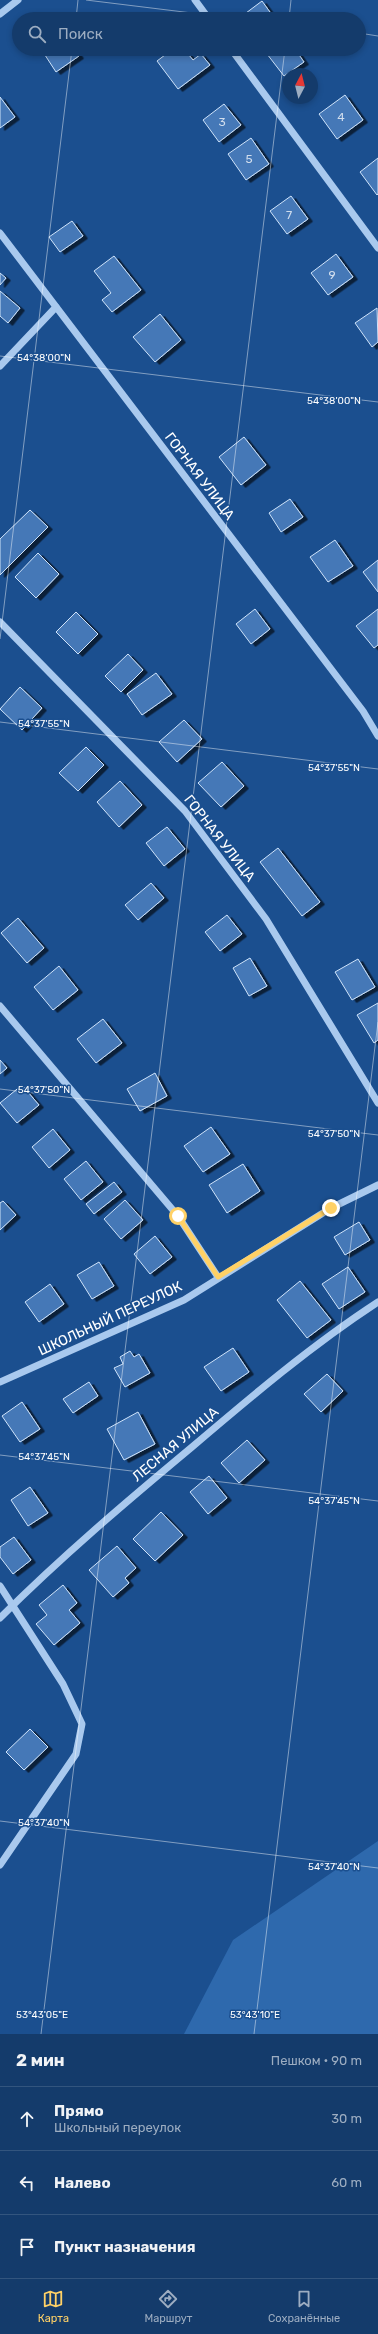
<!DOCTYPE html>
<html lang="ru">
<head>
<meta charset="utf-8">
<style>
	body { margin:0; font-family:Rubik,sans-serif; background:#1d4271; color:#f1f3f6 }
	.compass { position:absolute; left:282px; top:68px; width:36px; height:36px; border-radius:50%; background:#143b6b; box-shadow:0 2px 6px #0003; rotate:7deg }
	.stop { position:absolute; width:12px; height:12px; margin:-9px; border:3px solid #ffd166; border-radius:50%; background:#fff }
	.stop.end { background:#ffd166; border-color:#fff; box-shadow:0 1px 4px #0008 }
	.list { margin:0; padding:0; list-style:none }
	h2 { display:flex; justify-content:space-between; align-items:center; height:52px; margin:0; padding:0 16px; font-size:17px }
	h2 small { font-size:13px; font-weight:400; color:#9dadc1 }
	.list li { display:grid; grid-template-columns:26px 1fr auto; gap:12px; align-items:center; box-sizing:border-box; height:64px; padding:0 16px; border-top:1px solid #33557e }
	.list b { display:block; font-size:15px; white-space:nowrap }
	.list p { margin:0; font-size:13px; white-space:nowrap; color:#9dadc1 }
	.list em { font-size:13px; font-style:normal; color:#9dadc1 }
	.icon { flex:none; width:22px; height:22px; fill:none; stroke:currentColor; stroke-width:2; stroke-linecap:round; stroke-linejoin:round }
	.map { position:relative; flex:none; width:378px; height:2034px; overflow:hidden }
	.search { position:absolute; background:#143b6b; box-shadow:0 2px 6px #0003; left:12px; right:12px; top:12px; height:44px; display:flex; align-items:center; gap:10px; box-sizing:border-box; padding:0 14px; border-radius:22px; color:#9dadc1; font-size:15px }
	.sheet { height:244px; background:#143b6b }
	nav { display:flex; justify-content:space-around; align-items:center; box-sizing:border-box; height:56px; border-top:1px solid #33557e; background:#143b6b; font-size:11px; color:#9dadc1 }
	nav a { display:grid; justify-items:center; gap:2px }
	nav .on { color:#ffd166 }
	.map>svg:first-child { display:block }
	.green { fill:#2e69ad }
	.building { fill:#4478b7; stroke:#cfe3fa; filter:url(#shadow) }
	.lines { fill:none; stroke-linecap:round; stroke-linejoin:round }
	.minor { stroke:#a9c9ee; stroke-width:7 }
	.route { stroke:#ffd166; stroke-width:5 }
	.ticks { fill:none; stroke:#fff; stroke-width:1; stroke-opacity:0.45 }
	.labels { text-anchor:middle; stroke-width:3; stroke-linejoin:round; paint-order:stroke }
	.number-label { font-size:12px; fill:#d0dded }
	.street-label { font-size:14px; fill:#fff; stroke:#1b4f8f }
	.ticks-label { font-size:10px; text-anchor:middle; fill:#fff; stroke:#1b4f8f; stroke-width:3; stroke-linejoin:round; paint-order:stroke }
</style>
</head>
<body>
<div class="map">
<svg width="378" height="2034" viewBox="0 0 378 2034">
	<defs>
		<filter id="shadow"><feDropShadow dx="4.5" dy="2.5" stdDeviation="0" flood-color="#0009"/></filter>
	</defs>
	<rect width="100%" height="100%" fill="#1b4f8f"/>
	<path class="green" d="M378 1841V2034H184L233 1940Z"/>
	<g class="building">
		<path d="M262 1 275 19H244L242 16Z"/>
		<path d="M47 49H74L79 56 56 72 43 52Z"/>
		<path d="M173 49H184L193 60 201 54 210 65 178 89 157 61Z"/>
		<path d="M274 49H295L304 62 284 76 267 54Z"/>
		<path d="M345 95 363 120 337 139 319 114Z"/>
		<path d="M0 97 15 117 0 128Z"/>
		<path d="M224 104 241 125 219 142 203 120Z"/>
		<path d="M251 138 269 164 246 180 228 154Z"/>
		<path d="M378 158V194L377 195 360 172Z"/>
		<path d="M291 196 308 219 287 234 270 211Z"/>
		<path d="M72 221 83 236 60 252 49 237Z"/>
		<path d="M336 254 353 277 328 295 311 273Z"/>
		<path d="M114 256 141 290 112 312 102 300 111 293 94 271Z"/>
		<path d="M0 273 6 278 0 285Z"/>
		<path d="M0 291 20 308 8 323 0 316Z"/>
		<path d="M377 308 378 342 372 347 355 323Z"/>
		<path d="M160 314 181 340 155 362 133 337Z"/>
		<path d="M244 437 266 465 241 485 219 457Z"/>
		<path d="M290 499 303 517 281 532 269 513Z"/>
		<path d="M30 510 48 527 0 575V539Z"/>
		<path d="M335 540 353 566 328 582 310 557Z"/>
		<path d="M38 553 59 574 36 598 15 577Z"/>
		<path d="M378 560V592L363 572Z"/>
		<path d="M255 609 270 629 251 644 236 624Z"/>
		<path d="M378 609V645L374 648 356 626Z"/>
		<path d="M76 612 98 634 78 654 56 632Z"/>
		<path d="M128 654 143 670 121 692 105 676Z"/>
		<path d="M156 673 172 694 142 715 127 694Z"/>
		<path d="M20 687 42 708 22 730 0 709Z"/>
		<path d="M184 720 202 739 177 762 159 742Z"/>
		<path d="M86 747 104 765 78 791 59 773Z"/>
		<path d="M222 762 244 786 221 807 198 783Z"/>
		<path d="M120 781 142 805 119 827 97 802Z"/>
		<path d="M167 827 185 849 164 866 146 843Z"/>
		<path d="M278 848 320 902 302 916 260 862Z"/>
		<path d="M151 883 164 898 138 920 125 905Z"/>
		<path d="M227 915 242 934 220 951 205 932Z"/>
		<path d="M18 918 44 948 27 963 1 933Z"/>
		<path d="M250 958 267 986 249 996 233 968Z"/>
		<path d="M358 959 375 987 352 1000 335 972Z"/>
		<path d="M59 966 78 990 53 1010 34 987Z"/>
		<path d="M378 1003V1040L374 1043 357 1015Z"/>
		<path d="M103 1019 122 1043 96 1063 77 1039Z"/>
		<path d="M0 1060 7 1068 0 1074Z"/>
		<path d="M155 1073 167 1096 140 1111 127 1089Z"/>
		<path d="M22 1085 39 1105 17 1123 0 1103Z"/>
		<path d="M211 1127 230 1154 203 1172 184 1146Z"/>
		<path d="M53 1129 70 1150 49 1168 32 1147Z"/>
		<path d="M86 1161 103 1182 81 1200 64 1179Z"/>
		<path d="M243 1164 260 1191 227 1213 209 1185Z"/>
		<path d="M114 1182 122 1192 94 1214 86 1204Z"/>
		<path d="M125 1200 143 1220 121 1239 104 1219Z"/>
		<path d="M3 1201 16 1215 0 1230V1203Z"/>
		<path d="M359 1222 370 1240 345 1255 334 1237Z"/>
		<path d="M155 1236 172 1257 150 1274 134 1254Z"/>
		<path d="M99 1262 114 1286 92 1299 77 1275Z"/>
		<path d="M348 1267 365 1292 339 1309 322 1284Z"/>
		<path d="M300 1281 331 1320 307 1338 277 1300Z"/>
		<path d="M50 1284 64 1304 39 1322 25 1302Z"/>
		<path d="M233 1348 249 1372 221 1391 204 1367Z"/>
		<path d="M130 1351 134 1357 139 1354 150 1373 125 1387 114 1368 123 1364 120 1357Z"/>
		<path d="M327 1374 343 1391 321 1412 304 1394Z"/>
		<path d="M89 1382 98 1396 73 1413 63 1399Z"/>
		<path d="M22 1402 40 1429 20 1442 2 1416Z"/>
		<path d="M138 1412 155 1444 124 1460 107 1429Z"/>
		<path d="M247 1440 265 1460 239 1483 221 1463Z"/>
		<path d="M209 1476 227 1498 208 1514 190 1492Z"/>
		<path d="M30 1487 48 1513 28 1526 11 1500Z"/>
		<path d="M161 1512 183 1535 155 1561 133 1539Z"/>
		<path d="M14 1537 31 1560 13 1574 0 1557V1547Z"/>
		<path d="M117 1546 136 1568 125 1578 129 1583 113 1597 89 1570Z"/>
		<path d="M63 1585 77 1603 69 1610 80 1623 54 1645 36 1624 47 1615 39 1605Z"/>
		<path d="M30 1729 48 1747 24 1770 6 1752Z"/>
	</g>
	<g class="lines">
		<g class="minor">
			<path d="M195 0 209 19"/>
			<path d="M0 14 18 0"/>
			<path d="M231 49 378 248"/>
			<path d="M0 233 363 711 378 736"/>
			<path d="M0 366 56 307"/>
			<path d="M0 622 185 811 266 919 378 1103"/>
			<path d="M0 1006 178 1216 218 1277"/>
			<path d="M0 1382 184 1300 331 1208 378 1185"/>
			<path d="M0 1586 63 1684 82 1724 76 1754 0 1865"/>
			<path d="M0 1618C60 1558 126 1502 192 1447 252 1396 312 1345 378 1302"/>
		</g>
	</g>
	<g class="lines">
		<path class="route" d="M178 1216 218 1277 331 1208"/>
	</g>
	<path class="ticks" d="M86 0 241 19M76 19 78 0M289 19 291 0M359 33 378 36M0 356 378 402M0 639 72 49M0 722 378 769M0 1089 378 1135M0 1455 378 1501M0 1821 378 1868M41 2034 285 49M254 2034 378 1022"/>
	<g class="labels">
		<g class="number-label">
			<text x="341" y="121">4</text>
			<text x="222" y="126">3</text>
			<text x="249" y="163">5</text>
			<text x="289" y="219">7</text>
			<text x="332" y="279">9</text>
		</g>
		<g class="street-label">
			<text transform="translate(200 476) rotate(53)" y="5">ГОРНАЯ УЛИЦА</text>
			<text transform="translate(220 838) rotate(52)" y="5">ГОРНАЯ УЛИЦА</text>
			<text transform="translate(110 1318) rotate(-25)" y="5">ШКОЛЬНЫЙ ПЕРЕУЛОК</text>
			<text transform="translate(175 1444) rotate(-40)" y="5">ЛЕСНАЯ УЛИЦА</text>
		</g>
	</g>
	<g class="ticks-label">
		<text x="44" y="361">54°38'00"N</text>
		<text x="334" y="404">54°38'00"N</text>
		<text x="44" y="727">54°37'55"N</text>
		<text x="334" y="771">54°37'55"N</text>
		<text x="44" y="1093">54°37'50"N</text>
		<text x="334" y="1137">54°37'50"N</text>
		<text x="44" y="1460">54°37'45"N</text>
		<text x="334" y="1504">54°37'45"N</text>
		<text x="44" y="1826">54°37'40"N</text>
		<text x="334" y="1870">54°37'40"N</text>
		<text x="42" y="2018">53°43'05"E</text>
		<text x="255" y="2018">53°43'10"E</text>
	</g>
</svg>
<svg class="compass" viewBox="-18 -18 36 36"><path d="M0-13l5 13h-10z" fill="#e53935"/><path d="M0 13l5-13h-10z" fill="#9dadc1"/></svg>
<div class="stop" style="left:178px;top:1216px"></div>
<div class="stop end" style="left:331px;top:1208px"></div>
<div class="search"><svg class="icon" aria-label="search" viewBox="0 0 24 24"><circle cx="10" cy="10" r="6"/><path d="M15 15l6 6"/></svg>Поиск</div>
</div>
<section class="sheet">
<h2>2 мин<small>Пешком · 90 m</small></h2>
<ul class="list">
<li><svg class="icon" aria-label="ahead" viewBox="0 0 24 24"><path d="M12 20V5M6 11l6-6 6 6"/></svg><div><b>Прямо</b><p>Школьный переулок</p></div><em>30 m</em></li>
<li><svg class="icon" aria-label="left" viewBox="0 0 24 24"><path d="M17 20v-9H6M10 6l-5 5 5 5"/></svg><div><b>Налево</b></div><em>60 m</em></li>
<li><svg class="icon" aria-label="arrive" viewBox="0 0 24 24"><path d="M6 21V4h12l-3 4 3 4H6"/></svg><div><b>Пункт назначения</b></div></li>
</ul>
</section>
<nav>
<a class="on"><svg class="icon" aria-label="map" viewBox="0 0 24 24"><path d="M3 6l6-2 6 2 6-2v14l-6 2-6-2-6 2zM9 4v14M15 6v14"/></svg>Карта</a>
<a><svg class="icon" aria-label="directions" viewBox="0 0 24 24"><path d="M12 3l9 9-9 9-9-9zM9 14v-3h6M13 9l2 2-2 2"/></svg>Маршрут</a>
<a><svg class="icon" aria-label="saved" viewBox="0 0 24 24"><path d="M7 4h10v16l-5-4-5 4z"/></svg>Сохранённые</a>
</nav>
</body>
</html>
